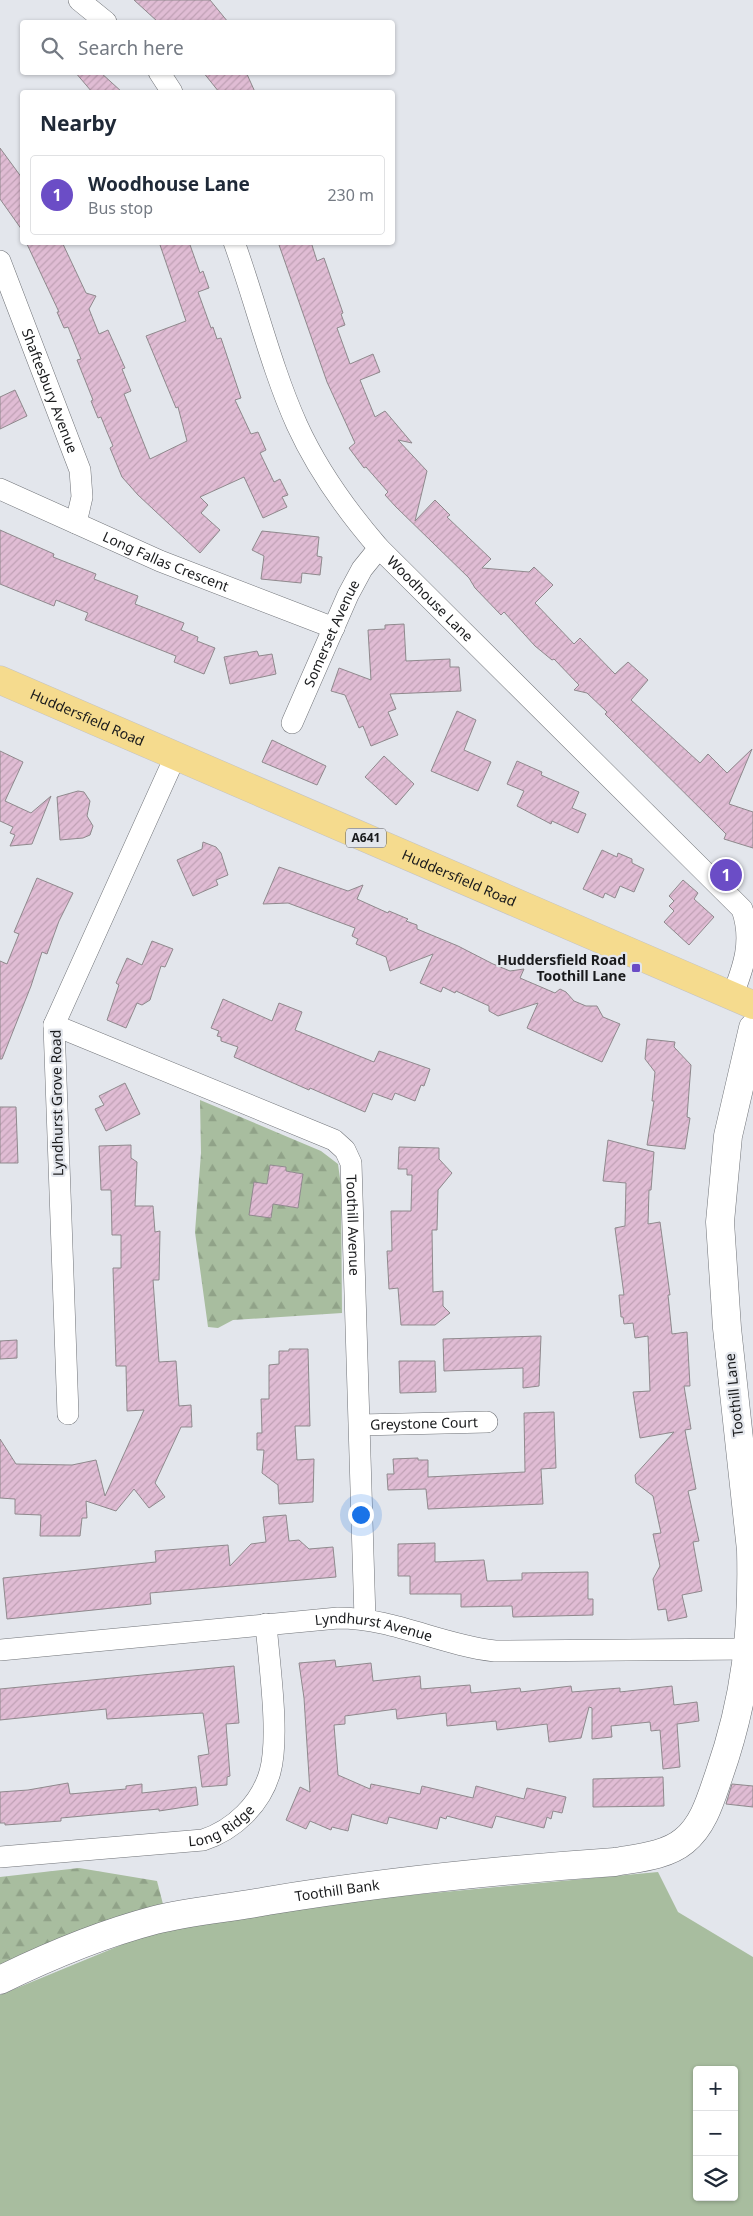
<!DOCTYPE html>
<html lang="en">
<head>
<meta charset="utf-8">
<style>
	body { margin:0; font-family:"Noto Sans",sans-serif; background:#f2f2f3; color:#1f2937 }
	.controls { position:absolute; right:15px; bottom:15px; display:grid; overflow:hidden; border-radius:5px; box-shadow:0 1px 4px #0004 }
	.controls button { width:45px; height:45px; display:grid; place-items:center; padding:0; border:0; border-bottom:1px solid #e0e1e3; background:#fff; color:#1f2937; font:25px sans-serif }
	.you { position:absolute; left:360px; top:1514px; width:18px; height:18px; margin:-12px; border:4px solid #fff; border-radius:50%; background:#1a73e8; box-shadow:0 0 0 8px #1a73e833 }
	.badge { display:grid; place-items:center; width:32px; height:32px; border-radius:50%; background:#6b4dc6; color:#fff; font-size:16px; font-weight:700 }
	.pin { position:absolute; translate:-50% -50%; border:2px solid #fff; box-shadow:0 1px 5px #0006 }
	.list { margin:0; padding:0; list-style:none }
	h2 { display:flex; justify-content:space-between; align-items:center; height:65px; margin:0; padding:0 20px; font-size:21px }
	h2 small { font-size:16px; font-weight:400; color:#747a83 }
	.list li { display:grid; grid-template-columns:32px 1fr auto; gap:15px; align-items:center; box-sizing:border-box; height:80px; margin:0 10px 10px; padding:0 10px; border:1px solid #e0e1e3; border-radius:5px }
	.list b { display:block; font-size:19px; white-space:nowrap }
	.list p { margin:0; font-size:16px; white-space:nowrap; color:#747a83 }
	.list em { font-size:16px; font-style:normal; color:#747a83 }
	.icon { flex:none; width:28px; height:28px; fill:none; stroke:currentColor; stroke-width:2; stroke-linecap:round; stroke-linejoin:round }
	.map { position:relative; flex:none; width:753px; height:2216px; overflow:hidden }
	.search { position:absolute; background:#fff; box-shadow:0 1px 4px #0004; left:20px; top:20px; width:375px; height:55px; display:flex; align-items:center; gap:12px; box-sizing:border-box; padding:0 18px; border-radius:5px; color:#747a83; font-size:19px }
	.panel { position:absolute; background:#fff; box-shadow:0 1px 4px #0004; left:20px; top:90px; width:375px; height:155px; border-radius:5px }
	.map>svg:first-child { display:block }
	.grass { fill:#a8bd9f; fill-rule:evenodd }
	.forest { fill:url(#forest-firs); fill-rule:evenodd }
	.building { fill:url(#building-hatch); stroke:#8f898d }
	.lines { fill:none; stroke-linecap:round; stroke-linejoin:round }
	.street-casing { stroke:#707378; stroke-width:22 }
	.secondary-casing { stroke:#707378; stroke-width:29 }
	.primary-casing { stroke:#c3c3c4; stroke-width:29 }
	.street { stroke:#fff; stroke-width:21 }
	.secondary { stroke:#fff; stroke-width:28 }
	.primary { stroke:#f5db8e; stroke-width:28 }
	.poi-dot { fill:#6b4dc6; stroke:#e3e6ec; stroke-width:2 }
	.labels { text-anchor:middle; stroke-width:4.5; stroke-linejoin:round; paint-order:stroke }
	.shield { fill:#e3e6ec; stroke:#56575a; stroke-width:1 }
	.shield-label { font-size:12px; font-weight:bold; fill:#191a1c }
	.street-label { font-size:14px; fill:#191a1c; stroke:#e3e6ec }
	.poi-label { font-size:14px; font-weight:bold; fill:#191a1c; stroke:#e3e6ec; text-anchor:end }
</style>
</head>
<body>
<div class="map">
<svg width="753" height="2216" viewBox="0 0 753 2216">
	<defs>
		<pattern id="forest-firs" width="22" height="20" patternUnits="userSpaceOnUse" patternTransform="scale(1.25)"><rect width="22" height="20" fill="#a8bd9f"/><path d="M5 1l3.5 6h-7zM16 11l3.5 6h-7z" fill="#90a288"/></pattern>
		<pattern id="building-hatch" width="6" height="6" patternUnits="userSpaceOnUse" patternTransform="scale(1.25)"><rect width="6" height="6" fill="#e0bcd4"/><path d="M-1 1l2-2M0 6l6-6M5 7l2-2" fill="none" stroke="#c0a1b5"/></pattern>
	</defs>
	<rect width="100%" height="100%" fill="#e3e6ec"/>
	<path class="grass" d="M658 1872 678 1912 753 1957V2216H0V1995L160 1929 359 1900ZM697 2070H734V2197H697Z"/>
	<g class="forest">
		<path d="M200 1100 321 1151 338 1164 341 1186 342 1313 233 1320 218 1328 208 1327 195 1232 201 1153ZM270 1165 286 1167V1171L303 1174 298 1208 273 1204 271 1218 267 1184Z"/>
		<path d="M79 1868 157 1881 164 1908 0 1965V1877Z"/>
	</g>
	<g class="building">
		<path d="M134 0H210L228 22H158Z"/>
		<path d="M75 72H100L122 92H92Z"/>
		<path d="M203 72H246L255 92H219Z"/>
		<path d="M0 148 22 178V230L0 199Z"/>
		<path d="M26 242H62L86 293 96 296 89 309 99 334 108 330 125 368 122 369 131 391 124 394 150 459 187 441 178 407 176 408 146 336 186 321 159 242H189L200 273 203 271 209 288 198 292 211 328 213 327 217 339 221 338 241 398 235 400 251 434 258 432 266 450 260 453 274 482 280 479 288 495 282 497 287 507 263 518 244 477 200 497 208 505 201 513 220 530 200 553 138 495 122 477 110 448 113 446 107 432 101 417 98 418 91 401 93 400 77 360 81 359 68 327 64 328 57 312H59Z"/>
		<path d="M278 242H311L317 261 324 258 343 313 341 314 345 325 337 328 350 364 373 354 380 372 360 380 375 417 385 411 412 443 398 440 427 471 415 521 435 500 450 515 447 517 491 559 482 568 529 572 534 567 553 585 535 603 574 644 580 638 615 674 628 662 648 680 631 700 700 763 708 754 727 773 752 749 729 804 753 812V848L724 839 726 834 605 714 607 712 587 693 574 690 579 685 554 659 552 660 535 646 504 612 501 615 475 588 469 578 396 507 385 495 388 492 366 467 364 468 349 448 355 443 327 382Z"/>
		<path d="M15 390 27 416 0 429V397Z"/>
		<path d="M0 530 54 554 53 557 96 574 94 579 138 596 135 604 184 623 181 630 198 637 197 641 215 648 204 674 174 662 176 656 85 620 88 613 56 600 54 606 0 584Z"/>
		<path d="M262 531 319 537 317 556 322 557 320 575 302 573 301 583 261 579 264 556 252 550Z"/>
		<path d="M404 624 406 661 450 659V667H459L461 691 390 694 396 709 388 712 398 735 371 746 363 726 359 728 345 695 331 691 339 668 371 680 368 630 385 629V625Z"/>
		<path d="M257 651 259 656 272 654 276 674 230 684 224 657Z"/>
		<path d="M457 711 476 720 464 750 491 762 478 791 431 771Z"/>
		<path d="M272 740 326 766 317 785 262 762Z"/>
		<path d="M0 751 23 762 5 801 31 813 51 796 32 844 10 846 15 835 10 833 13 827 0 821Z"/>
		<path d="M384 756 414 784 396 805 365 777Z"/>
		<path d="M517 761 542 772 541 775 579 792 572 808 586 814 578 833 552 821 551 824 517 806 524 791 507 784Z"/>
		<path d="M78 791 84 792 90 801 87 816 93 826 90 835 83 838 60 840 57 797Z"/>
		<path d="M203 842 216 847 221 853 228 875 216 880 218 885 193 896 177 860 202 849Z"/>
		<path d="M602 850 617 857 618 853 632 859V863L644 869 634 892 620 886 615 898 605 893 603 898 583 889Z"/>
		<path d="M279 867 348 891 363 885 357 899 388 913 389 911 408 919 406 921 417 925V929L458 946 493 964 510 971 524 969 520 978 555 993 560 989 566 992 574 1001 586 1006H597L603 1017 620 1024 602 1062 527 1028 538 1003 498 1016 489 1011V1006L456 991 455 993 443 987 441 992 420 983 433 954 390 971 386 957 356 944 358 939 352 936 355 928 288 903 263 904Z"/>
		<path d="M37 878 73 893 59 921 47 954 42 952 31 986 2 1059H0V961L7 964 19 934 14 932Z"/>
		<path d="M683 880 698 893 694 899 714 917 689 945 664 922 674 911 669 906 674 901 669 896Z"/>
		<path d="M152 941 173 949 165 967 161 966 150 1000 142 1005 137 1003 126 1028 107 1020 119 985 116 983 127 958 142 965Z"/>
		<path d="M223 999 272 1021 279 1003 302 1012 295 1030 374 1062 379 1051 430 1069 424 1086 421 1085 415 1101 395 1093 392 1100 373 1093 365 1112 310 1088 309 1090 234 1057 238 1047 221 1041V1037L217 1036 219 1031 211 1028Z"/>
		<path d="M647 1039 675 1042 674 1047 691 1065 687 1117 690 1118 685 1149 647 1145 654 1101H652L655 1072 645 1059Z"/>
		<path d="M125 1083 140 1114 106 1131 95 1109 104 1105 99 1096Z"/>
		<path d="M0 1107H16L18 1163H0Z"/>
		<path d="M608 1140 654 1152 651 1190H649L648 1224 660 1222 670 1295H668L672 1334 687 1332 690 1386H684L691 1429 685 1430 696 1489 688 1491 699 1541 693 1542 702 1591 682 1595 687 1617 668 1621 666 1609 658 1610 653 1579 660 1566 653 1534 661 1533 653 1496 636 1483 635 1475 674 1432 640 1438 633 1392 650 1391 648 1336 635 1338 633 1323 624 1324 623 1317H621L619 1295H624L615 1228 625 1226 626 1183 603 1181Z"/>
		<path d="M131 1145V1158L137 1162 135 1206H153L155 1232 160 1231 159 1280H153L159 1362 176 1361 179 1406 191 1405 192 1427H181L155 1483 165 1497 149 1508 134 1489 116 1511 86 1501 87 1518H82L80 1536H40L41 1515 15 1514V1499L0 1498V1439L16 1464 72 1465 96 1460 105 1496 144 1410 127 1411 126 1366H116L113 1268H121V1235H112L111 1190H101L99 1146Z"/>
		<path d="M399 1147 439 1148V1159L452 1173 438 1190 437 1230H432L433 1292 443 1291V1306L450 1313 435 1325H401L398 1288 389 1289 387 1251H392L391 1211H411L412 1175H407V1169H398Z"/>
		<path d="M270 1165 286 1167V1171L303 1174 298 1208 273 1204 271 1218 249 1215 254 1182 267 1184Z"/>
		<path d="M541 1336 539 1386 523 1388V1368L444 1371 443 1339Z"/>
		<path d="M17 1340V1358L0 1359V1341Z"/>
		<path d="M289 1349H308L310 1426H295L297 1460 314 1459 313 1502 279 1504 278 1485 262 1473 264 1450H257V1433H262L261 1399H269V1365L279 1364V1351H289Z"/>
		<path d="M399 1361H435L436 1392 400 1393Z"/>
		<path d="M554 1412 556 1468 541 1469 543 1504 428 1509 426 1489 388 1490 387 1474H394L393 1459 418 1458V1460H428V1477L525 1472 524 1413Z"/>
		<path d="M286 1515 289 1541 299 1540 309 1549 333 1547 336 1577 150 1593 151 1604 7 1619 3 1578 156 1562 155 1551 228 1545 230 1566 251 1544 266 1542 263 1517Z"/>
		<path d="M435 1543V1562L484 1560 487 1581 522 1580V1573L588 1572V1599H593V1615L513 1617 512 1606 461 1607V1594H410V1576H398V1544Z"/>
		<path d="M335 1660 336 1667 371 1663 373 1681 420 1676 421 1689 470 1685 471 1693 520 1688 521 1692 571 1686 572 1692 620 1688V1692L672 1686 674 1705 697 1702 699 1721 677 1724 680 1767 663 1769 660 1730 651 1731 650 1722 611 1726 612 1737 592 1739V1708L589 1707 581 1738 549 1742 547 1724 497 1730 496 1721 447 1726 446 1713 397 1719 396 1709 345 1716V1724L334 1725 338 1775 370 1789 371 1784 420 1794 422 1786 473 1798 476 1786 524 1799 527 1788 566 1797 562 1813 553 1811 551 1819 547 1817 544 1828 496 1816 492 1828 447 1816 446 1819 440 1817 437 1829 389 1817 387 1824 352 1814 348 1831 332 1827 331 1830 310 1821 306 1829 286 1820 300 1787 310 1792 304 1698 299 1663Z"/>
		<path d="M234 1666 239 1723 226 1724 230 1776 227 1777V1785L202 1787 198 1756 209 1754 203 1713 107 1719 106 1709 0 1720V1689Z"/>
		<path d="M663 1777 664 1806 593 1807V1779Z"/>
		<path d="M68 1783 70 1794 126 1789V1786L142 1784V1793L196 1787 198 1805 159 1811V1809L61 1818V1821L5 1825V1823H0V1792L28 1790Z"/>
		<path d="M732 1784 753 1786V1807L726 1804Z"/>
	</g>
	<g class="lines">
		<g class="street-casing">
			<g id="street">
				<path d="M79 0 106 22"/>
				<path d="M159 72 172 92"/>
				<path id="s1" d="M234 242C256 303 271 367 297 425 318 471 347 511 379 548L742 909C753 941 744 966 732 997"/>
				<path id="s2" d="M0 261 80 470 82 497 76 523"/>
				<path id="s3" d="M0 489 160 561 334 628"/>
				<path id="s4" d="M292 723 348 595 362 569 379 548"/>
				<path id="s5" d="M54 1025 334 1140 345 1150 351 1163 365 1619"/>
				<path d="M68 1414 54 1025 175 757"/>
				<path id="s6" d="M360 1425 487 1422"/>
				<path id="s7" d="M0 1650 338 1618C393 1618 441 1645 495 1651L748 1649"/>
				<path id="s8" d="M0 1857 203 1840C234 1830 261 1804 270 1772 280 1736 269 1663 266 1624"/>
			</g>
		</g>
		<g class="secondary-casing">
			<g id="secondary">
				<path id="s9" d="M0 1980C49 1956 102 1934 155 1920 191 1911 230 1908 267 1901 382 1882 498 1870 615 1862 637 1858 666 1856 684 1841 704 1825 711 1798 719 1775 746 1698 753 1631 751 1550L727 1328 720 1222 728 1136 753 1028"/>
			</g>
		</g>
		<g class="primary-casing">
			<g id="primary">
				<path id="s10" d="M0 680 753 1005"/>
			</g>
		</g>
		<use href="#street" class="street"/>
		<use href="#secondary" class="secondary"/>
		<use href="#primary" class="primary"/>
	</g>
	<rect class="poi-dot" x="631" y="963" width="10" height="10" rx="2.5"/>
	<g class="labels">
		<rect class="shield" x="346" y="828.5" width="40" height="19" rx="4"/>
		<g class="shield-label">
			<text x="366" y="842">A641</text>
		</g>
		<g class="street-label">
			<text dy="5" stroke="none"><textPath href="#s2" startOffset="139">Shaftesbury Avenue</textPath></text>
			<text dy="5" stroke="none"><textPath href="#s3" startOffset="181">Long Fallas Crescent</textPath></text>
			<text dy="5" stroke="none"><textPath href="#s1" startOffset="414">Woodhouse Lane</textPath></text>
			<text dy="5" stroke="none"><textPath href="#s4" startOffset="98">Somerset Avenue</textPath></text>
			<text dy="5" stroke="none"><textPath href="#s10" startOffset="95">Huddersfield Road</textPath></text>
			<text dy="5" stroke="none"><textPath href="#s10" startOffset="500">Huddersfield Road</textPath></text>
			<text transform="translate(57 1103) rotate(-91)" y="5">Lyndhurst Grove Road</text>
			<text dy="5" stroke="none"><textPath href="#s5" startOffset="394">Toothill Avenue</textPath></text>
			<text transform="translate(734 1395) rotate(-96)" y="5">Toothill Lane</text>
			<text dy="5" stroke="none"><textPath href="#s6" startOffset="64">Greystone Court</textPath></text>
			<text dy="5" stroke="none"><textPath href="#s7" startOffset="376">Lyndhurst Avenue</textPath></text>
			<text dy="5" stroke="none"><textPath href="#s8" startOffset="226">Long Ridge</textPath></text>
			<text dy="5" stroke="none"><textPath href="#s9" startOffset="351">Toothill Bank</textPath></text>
		</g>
		<g class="poi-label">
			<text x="626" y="965">Huddersfield Road<tspan x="626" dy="16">Toothill Lane</tspan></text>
		</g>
	</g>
</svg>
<div class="controls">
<button>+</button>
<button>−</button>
<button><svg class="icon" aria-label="layers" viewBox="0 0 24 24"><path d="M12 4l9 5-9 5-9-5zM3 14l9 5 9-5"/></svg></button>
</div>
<div class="you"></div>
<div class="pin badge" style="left:726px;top:875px">1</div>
<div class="search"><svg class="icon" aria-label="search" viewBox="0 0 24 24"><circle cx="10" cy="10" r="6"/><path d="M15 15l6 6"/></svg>Search here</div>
<section class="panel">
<h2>Nearby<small></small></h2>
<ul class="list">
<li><span class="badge">1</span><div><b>Woodhouse Lane</b><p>Bus stop</p></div><em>230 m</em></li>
</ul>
</section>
</div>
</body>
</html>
